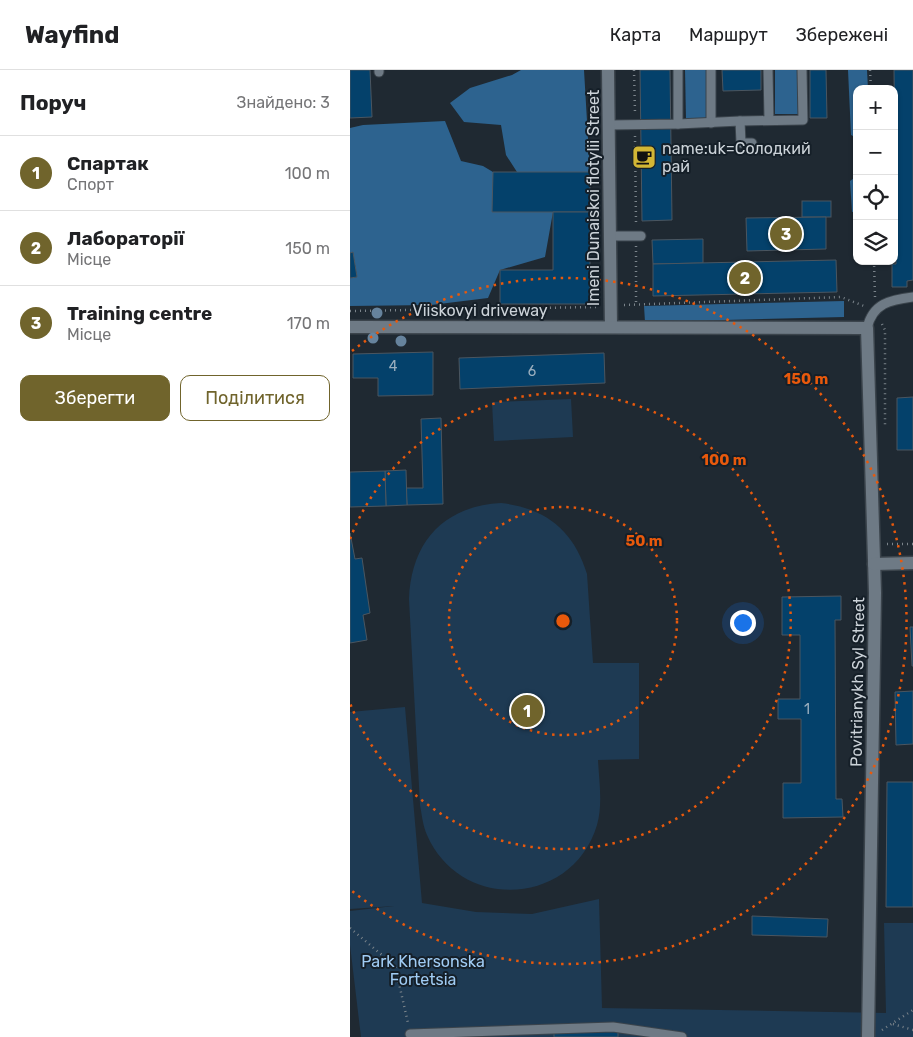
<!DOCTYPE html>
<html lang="uk">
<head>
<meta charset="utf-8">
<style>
	body { margin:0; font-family:Rubik,sans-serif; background:#f6f6f6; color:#202124 }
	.controls { position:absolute; right:15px; top:15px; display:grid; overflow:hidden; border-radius:10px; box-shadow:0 1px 4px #0004 }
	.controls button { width:45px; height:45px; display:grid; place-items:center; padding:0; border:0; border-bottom:1px solid #e0e0e0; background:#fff; color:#202124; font:25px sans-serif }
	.you { position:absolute; left:392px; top:552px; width:18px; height:18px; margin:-12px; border:4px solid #fff; border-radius:50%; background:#1a73e8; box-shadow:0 0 0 8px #1a73e833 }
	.badge { display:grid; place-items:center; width:32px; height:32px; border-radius:50%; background:#70642c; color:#fff; font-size:16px; font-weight:700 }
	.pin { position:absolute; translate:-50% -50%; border:2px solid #fff; box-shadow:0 1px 5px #0006 }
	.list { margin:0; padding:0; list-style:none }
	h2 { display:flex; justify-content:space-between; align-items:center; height:65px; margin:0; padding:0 20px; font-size:21px }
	h2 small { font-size:16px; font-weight:400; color:#757577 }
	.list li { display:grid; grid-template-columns:32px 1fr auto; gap:15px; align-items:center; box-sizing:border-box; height:75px; padding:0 20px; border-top:1px solid #e0e0e0 }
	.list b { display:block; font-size:19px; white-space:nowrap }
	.list p { margin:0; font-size:16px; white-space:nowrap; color:#757577 }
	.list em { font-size:16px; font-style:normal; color:#757577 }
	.actions { display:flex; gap:10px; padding:15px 20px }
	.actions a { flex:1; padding:11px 0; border:1px solid #70642c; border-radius:10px; text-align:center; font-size:18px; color:#70642c }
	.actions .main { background:#70642c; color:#fff }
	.icon { flex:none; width:28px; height:28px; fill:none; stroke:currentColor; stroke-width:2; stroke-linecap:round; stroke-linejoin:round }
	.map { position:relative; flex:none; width:563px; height:967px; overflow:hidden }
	header { display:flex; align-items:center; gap:30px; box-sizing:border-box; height:70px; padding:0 25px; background:#fff; border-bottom:1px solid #e0e0e0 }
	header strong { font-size:24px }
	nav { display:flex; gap:28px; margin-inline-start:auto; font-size:18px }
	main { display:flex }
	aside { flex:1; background:#fff }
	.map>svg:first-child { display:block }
	.green { fill:#1e3a53 }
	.forest { fill:#2d638f }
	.building { fill:#04416b; stroke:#4b5660 }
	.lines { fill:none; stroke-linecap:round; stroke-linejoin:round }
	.lane-casing { stroke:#3b444c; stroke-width:11 }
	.street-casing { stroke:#3b444c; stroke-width:15 }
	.path { stroke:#7b848b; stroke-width:2.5; stroke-dasharray:1 4; stroke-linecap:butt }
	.lane { stroke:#6e7a85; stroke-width:9 }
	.street { stroke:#6e7a85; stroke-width:12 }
	.tree { fill:#66839d }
	.ring { fill:none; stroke:#e8590c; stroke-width:2.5; stroke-dasharray:2.5 5 }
	.labels { text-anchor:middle; stroke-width:4; stroke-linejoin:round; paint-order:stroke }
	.number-label { font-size:14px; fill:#9aaebe }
	.poi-label { font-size:16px; fill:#ccd3d9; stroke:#151f28; text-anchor:start }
	.street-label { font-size:16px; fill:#ccd3d9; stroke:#151f28 }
	.park-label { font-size:16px; fill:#a0ccf4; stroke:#151f28 }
	.centre { fill:#e8590c; stroke:#151f28; stroke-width:2.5 }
	.ring-label { font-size:15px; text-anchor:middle; font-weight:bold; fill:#e8590c; stroke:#151f28; stroke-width:4; stroke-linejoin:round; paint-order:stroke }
</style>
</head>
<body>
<header>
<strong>Wayfind</strong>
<nav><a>Карта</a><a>Маршрут</a><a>Збережені</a></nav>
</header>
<main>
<aside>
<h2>Поруч<small>Знайдено: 3</small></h2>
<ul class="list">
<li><span class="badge">1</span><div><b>Спартак</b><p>Спорт</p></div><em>100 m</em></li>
<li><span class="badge">2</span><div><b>Лабораторії</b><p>Місце</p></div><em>150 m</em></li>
<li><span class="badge">3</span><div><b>Training centre</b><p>Місце</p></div><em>170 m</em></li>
</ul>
<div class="actions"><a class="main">Зберегти</a><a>Поділитися</a></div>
</aside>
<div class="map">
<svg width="563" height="967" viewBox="0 0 563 967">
	<rect width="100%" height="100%" fill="#1f2932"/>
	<g class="green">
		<path d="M221 329 223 367 144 371 142 332Z"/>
		<path d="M151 433C196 438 224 461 237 504L243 593H289V689L248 690C249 711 253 734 247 755 223 836 111 843 77 765 73 756 72 746 70 735L59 529C61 472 94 436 151 433Z"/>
		<path d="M55 637 72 833 126 842 182 844 249 829 252 938 536 943 534 853H563V967H11L0 875V841L44 836 0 839V642Z"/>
	</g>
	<g class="forest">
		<path d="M171 0H234L240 102H167L156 85 151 55 114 52 100 33 120 18 162 5Z"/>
		<path d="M335 0H358V49H336Z"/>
		<path d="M425 0H447L448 44H425Z"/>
		<path d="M498 0H517L518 19H507V68L501 65Z"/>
		<path d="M95 51 111 91 133 96 143 102V142H203L195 187 150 200 138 228 81 235 0 236V208L7 207 3 183H0V58L13 55Z"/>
		<path d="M507 106V141L502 142 500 111Z"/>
		<path d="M494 231V247L295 252 294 236Z"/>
	</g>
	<g class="building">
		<path d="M0 0H20L22 47 0 48Z"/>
		<path d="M290 0H320L322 150 292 151Z"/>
		<path d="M372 0H411V20L373 21Z"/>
		<path d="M460 0H476L477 48H460Z"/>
		<path d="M544 0H563V210L557 211V217H542V194H546Z"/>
		<path d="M143 102H240V142H142Z"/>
		<rect x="452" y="131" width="29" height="16"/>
		<path d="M203 142H240V234H150V200H203Z"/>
		<path d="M476 147V179L397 181 396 148Z"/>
		<path d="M353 169V193L303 194 302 170Z"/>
		<path d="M3 182 7 207 0 208V183Z"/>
		<path d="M486 190 487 222 303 226V194Z"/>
		<path d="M83 282V325L28 326V308H3V284Z"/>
		<path d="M254 283 255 313 110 319 109 288Z"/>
		<path d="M563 327V380H547V328Z"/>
		<path d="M91 348 93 434 57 435 56 418H73L71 349Z"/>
		<path d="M56 400 57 435 36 436 35 401Z"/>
		<path d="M35 401 36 436 0 437V402Z"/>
		<path d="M0 463 5 489 12 488 20 543 13 545 17 570 0 573Z"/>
		<path d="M491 526V550H485L486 729H492L493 747 433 748V713H451V649H428V629H450V565H432V527Z"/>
		<path d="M560 557H563V596H562Z"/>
		<path d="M563 621V674L546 675 545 622Z"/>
		<path d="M537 712H563V837H536Z"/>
		<path d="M402 846 478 849 477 867 402 865Z"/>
		<path d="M268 960V967H204V962Z"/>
	</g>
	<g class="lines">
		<g class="lane-casing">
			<g id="lane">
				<path d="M29 0V2"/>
				<path d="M361 0V53"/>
				<path d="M418 0 419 50"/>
				<path d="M390 51 453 50 452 0"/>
				<path d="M328 54 390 51 391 73H402"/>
				<path d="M259 55 328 54V0"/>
				<path d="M261 166H291"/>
				<path d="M517 258C523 233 540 230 563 227"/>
				<path d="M60 964 263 957 332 967"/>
			</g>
		</g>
		<g class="street-casing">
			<g id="street">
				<path d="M258 0 261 257"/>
				<path d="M0 257 517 258 525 523 518 967"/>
				<path d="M524 494 563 493"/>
			</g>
		</g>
		<g class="path">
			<path d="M284 0 285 43"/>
			<path d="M520 0 521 19"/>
			<path d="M285 66 286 153"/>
			<path d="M286 176V233"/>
			<path d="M524 191 525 227"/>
			<path d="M274 235 491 227 514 236"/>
			<path d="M0 241 248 237"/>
			<path d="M532 254 535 260V355"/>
			<path d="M537 474H563"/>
			<path d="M0 858 45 896 58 953"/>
			<path d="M543 954 563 960"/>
			<path d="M532 960 563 940"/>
		</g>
		<use href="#lane" class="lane"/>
		<use href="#street" class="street"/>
	</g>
	<g class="tree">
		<circle cx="27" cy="243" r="5.5"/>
		<circle cx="23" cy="268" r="5.5"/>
		<circle cx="51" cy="271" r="5.5"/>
	</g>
	<g class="ring">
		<circle cx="213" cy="551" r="114"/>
		<path d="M0 469A228 228 0 1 1 0 633"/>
		<path d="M2 281A343 343 0 1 1 2 821"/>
	</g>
	<defs>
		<g id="cafe-square" transform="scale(1.25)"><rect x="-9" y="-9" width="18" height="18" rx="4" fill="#d2b635" stroke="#151f28"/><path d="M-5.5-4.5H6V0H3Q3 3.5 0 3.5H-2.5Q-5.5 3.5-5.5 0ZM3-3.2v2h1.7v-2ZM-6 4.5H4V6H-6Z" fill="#111"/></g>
	</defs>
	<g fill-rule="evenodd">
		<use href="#cafe-square" x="294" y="87"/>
	</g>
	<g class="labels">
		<g class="number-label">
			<text x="43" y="301">4</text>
			<text x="182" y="306">6</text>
			<text x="457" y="644">1</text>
		</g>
		<g class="poi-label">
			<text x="312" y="84">name:uk=Солодкий<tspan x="312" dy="18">рай</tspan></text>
		</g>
		<g class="street-label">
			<text transform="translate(243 128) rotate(-90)" y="6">Imeni Dunaiskoi flotylii Street</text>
			<text x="130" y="246">Viiskovyi driveway</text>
			<text transform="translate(507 612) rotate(-89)" y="6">Povitrianykh Syl Street</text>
		</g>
		<g class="park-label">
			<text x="73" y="897">Park Khersonska<tspan x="73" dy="18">Fortetsia</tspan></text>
		</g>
	</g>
	<circle cx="213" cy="551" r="8" class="centre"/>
	<g class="ring-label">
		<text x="456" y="314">150 m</text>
		<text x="374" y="395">100 m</text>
		<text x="294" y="476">50 m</text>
	</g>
</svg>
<div class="controls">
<button>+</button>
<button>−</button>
<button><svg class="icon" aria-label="locate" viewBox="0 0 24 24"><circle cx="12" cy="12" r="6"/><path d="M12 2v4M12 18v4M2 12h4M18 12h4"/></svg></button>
<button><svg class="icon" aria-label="layers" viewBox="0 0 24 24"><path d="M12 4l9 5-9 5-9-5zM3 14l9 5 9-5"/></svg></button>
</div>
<div class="you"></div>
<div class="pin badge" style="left:177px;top:641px">1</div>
<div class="pin badge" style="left:395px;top:208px">2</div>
<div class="pin badge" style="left:436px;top:164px">3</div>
</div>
</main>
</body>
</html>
